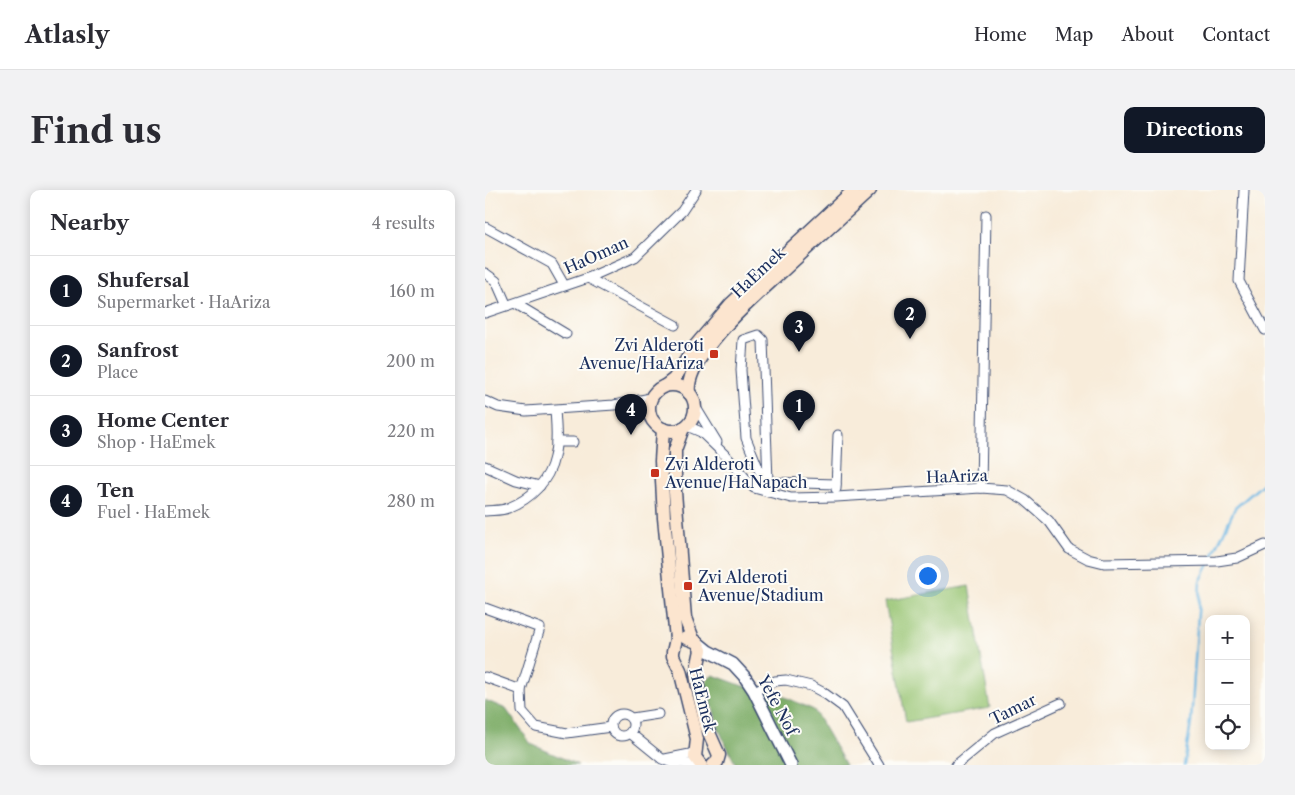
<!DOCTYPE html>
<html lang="en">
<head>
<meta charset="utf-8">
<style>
	body { margin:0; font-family:"Libre Caslon Text",serif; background:#f2f2f3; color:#2b2b33 }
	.controls { position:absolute; right:15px; bottom:15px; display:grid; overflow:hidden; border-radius:10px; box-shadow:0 2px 12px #0003 }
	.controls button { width:45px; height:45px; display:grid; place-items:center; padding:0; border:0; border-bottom:1px solid #e1e1e2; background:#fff; color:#2b2b33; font:25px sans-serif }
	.you { position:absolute; left:442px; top:385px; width:18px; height:18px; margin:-12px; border:4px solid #fff; border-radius:50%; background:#1a73e8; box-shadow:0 0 0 8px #1a73e833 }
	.badge { display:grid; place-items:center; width:32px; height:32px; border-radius:50%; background:#111827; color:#fff; font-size:16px; font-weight:700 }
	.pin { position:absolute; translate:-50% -41px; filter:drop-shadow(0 1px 2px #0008) }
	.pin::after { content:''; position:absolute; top:26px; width:18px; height:15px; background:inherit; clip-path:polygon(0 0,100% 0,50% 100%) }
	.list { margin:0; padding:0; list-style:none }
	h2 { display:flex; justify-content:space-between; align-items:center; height:65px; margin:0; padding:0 20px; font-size:21px }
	h2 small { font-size:16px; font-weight:400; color:#7c7c81 }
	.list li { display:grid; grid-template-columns:32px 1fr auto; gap:15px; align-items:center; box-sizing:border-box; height:70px; padding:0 20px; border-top:1px solid #e1e1e2 }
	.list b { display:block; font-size:19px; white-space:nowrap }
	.list p { margin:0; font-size:16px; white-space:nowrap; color:#7c7c81 }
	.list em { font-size:16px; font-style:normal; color:#7c7c81 }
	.icon { flex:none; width:28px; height:28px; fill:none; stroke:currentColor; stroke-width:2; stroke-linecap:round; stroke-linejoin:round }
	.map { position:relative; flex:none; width:780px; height:575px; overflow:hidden; border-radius:10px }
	header { display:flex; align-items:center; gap:30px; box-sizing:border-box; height:70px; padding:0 25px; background:#fff; border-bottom:1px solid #e1e1e2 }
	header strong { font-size:24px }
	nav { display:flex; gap:28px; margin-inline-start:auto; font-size:18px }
	.intro { display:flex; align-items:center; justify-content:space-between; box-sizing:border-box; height:120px; padding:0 30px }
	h1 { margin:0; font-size:35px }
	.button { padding:12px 22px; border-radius:10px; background:#111827; color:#fff; font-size:18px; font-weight:700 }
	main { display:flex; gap:30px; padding:0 30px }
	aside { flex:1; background:#fff; border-radius:10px; box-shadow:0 2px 12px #0003 }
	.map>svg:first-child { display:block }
	.green { fill:#97c472; stroke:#597a68 }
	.forest { fill:#79aa64; stroke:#4a6c61 }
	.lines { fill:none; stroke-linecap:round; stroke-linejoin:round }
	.stream { stroke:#6ab6e3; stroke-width:2.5 }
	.minor-casing { stroke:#3c4b71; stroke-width:11 }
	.tertiary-casing { stroke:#3c4b71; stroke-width:14 }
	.secondary-casing { stroke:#3c4b71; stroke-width:15 }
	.minor { stroke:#fff; stroke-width:9 }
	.tertiary { stroke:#fff; stroke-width:11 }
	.secondary { stroke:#fce5cf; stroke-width:12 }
	.poi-dot { fill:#c8321e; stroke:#fdfcf7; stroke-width:2 }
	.labels { text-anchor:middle; stroke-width:4; stroke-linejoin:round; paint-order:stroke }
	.street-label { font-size:16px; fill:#1b2f5e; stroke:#fdfcf7 }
	.poi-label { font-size:16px; fill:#1b2f5e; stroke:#fdfcf7; text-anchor:start }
</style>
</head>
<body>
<header>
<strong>Atlasly</strong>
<nav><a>Home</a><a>Map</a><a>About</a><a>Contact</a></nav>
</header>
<div class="intro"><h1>Find us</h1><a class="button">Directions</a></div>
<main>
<aside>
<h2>Nearby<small>4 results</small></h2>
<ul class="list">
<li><span class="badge">1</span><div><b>Shufersal</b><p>Supermarket · HaAriza</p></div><em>160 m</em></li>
<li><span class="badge">2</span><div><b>Sanfrost</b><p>Place</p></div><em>200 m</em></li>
<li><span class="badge">3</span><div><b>Home Center</b><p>Shop · HaEmek</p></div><em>220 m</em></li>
<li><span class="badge">4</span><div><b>Ten</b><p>Fuel · HaEmek</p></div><em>280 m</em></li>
</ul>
</aside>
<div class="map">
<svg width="780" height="575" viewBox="0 0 780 575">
	<rect width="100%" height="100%" fill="#fdfcf7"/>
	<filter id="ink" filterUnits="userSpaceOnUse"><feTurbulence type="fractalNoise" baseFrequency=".02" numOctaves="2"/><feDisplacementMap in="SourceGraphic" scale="10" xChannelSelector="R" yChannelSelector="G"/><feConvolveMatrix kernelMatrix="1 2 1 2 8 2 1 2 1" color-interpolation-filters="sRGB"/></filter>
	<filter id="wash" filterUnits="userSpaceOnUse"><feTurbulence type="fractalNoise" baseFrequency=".0096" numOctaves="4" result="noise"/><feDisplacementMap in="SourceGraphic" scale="20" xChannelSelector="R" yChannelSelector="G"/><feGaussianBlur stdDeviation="1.12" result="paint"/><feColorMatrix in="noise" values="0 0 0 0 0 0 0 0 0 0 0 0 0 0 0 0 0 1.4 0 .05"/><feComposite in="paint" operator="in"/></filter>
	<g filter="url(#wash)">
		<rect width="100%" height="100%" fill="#f8ecda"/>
		<path class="green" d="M484 396 505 518 421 532 400 411Z"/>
		<g class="forest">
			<path d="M228 485 258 496 278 497 329 520 361 575H251L234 540 221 491Z"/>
			<path d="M0 510 21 519 46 554 93 575H0Z"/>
		</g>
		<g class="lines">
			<g class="stream">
				<path d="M726 369 750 318 780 292"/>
				<path d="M699 575 706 533 715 392 724 374"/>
			</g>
		</g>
	</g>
	<g filter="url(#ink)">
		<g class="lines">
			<g class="minor-casing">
				<g id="minor">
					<path d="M759 0 754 91 780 140"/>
					<path d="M0 37 67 74 79 95"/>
					<path d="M0 83 11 91 22 116"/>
					<path d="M103 88 190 135"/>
					<path d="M31 114 81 144"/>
					<path d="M0 123 103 88 150 67 197 21 211 0"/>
					<path d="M0 211 13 217 41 221 129 215 166 208"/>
					<path d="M210 216 232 252"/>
					<path d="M142 217 164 220"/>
					<path d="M202 236 216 242 240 265 269 298 306 308 351 307 496 298 522 300 540 310 564 331 584 359 603 369 619 373 732 371 752 368 780 355"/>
					<path d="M71 252H88"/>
					<path d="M0 276 31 290 55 296"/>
					<path d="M496 298 501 25"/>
					<path d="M351 299 353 245"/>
					<path d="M283 302 261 248 256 180 258 150 273 145 278 150 283 292 351 294"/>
					<path d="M0 321C7 320 17 321 23 318 46 309 64 291 69 267 73 252 71 235 70 220"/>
					<path d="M0 418 55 438 36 500 37 521 51 537 82 543 126 537"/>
					<path d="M0 487 36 500"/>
					<path d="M269 501 290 491 301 490 326 496 339 503 358 517 394 575"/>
					<circle cx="137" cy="535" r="11"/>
					<path d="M147 528 173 524"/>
					<path d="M145 543 177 569 187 573 214 574"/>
					<path d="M180 569 205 564 212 560"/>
					<path d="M471 575 510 543 576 513"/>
				</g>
			</g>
			<g class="tertiary-casing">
				<path id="tertiary" d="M212 452 223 461 248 474 259 486 269 501 306 575"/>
			</g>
			<g class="secondary-casing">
				<g id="secondary">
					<circle cx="187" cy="218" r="23"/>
					<path d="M180 196 189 189 211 155 246 114 369 0"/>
					<path d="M204 203C202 188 212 172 220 161 240 133 267 109 292 86 323 57 354 29 385 0"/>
					<path d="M198 238 190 260V302L200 428 208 449"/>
					<path d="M178 239 176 271 179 328 191 449 188 462V466L195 480 212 549 210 567 216 575"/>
					<path d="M201 448 212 452 216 460 211 484 214 505 221 536 234 565 232 572 228 575"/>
				</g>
			</g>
			<use href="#minor" class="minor"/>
			<use href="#tertiary" class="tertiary"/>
			<use href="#secondary" class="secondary"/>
		</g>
	</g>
	<g class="poi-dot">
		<rect x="224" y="159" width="10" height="10" rx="2.5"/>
		<rect x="165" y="278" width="10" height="10" rx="2.5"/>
		<rect x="198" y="391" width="10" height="10" rx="2.5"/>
	</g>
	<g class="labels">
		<g class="street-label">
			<text transform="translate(111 65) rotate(-24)" y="6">HaOman</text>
			<text transform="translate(273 82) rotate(-43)" y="6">HaEmek</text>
			<text transform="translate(472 286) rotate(-2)" y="6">HaAriza</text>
			<text transform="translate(218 510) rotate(76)" y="6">HaEmek</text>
			<text transform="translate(293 515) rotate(62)" y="6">Yefe Nof</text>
			<text transform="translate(528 519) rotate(-26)" y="6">Tamar</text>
		</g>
		<g class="poi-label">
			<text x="219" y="161" text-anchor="end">Zvi Alderoti<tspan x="219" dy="18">Avenue/HaAriza</tspan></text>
			<text x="180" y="280">Zvi Alderoti<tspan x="180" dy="18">Avenue/HaNapach</tspan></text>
			<text x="213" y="393">Zvi Alderoti<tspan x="213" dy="18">Avenue/Stadium</tspan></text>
		</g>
	</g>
</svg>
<div class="controls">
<button>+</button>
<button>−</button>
<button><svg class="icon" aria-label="locate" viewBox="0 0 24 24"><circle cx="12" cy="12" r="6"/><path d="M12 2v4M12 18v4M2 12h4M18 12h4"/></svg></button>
</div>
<div class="you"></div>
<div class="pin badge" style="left:314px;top:241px">1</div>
<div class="pin badge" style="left:425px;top:149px">2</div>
<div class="pin badge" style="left:314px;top:162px">3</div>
<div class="pin badge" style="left:146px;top:245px">4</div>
</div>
</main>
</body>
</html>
